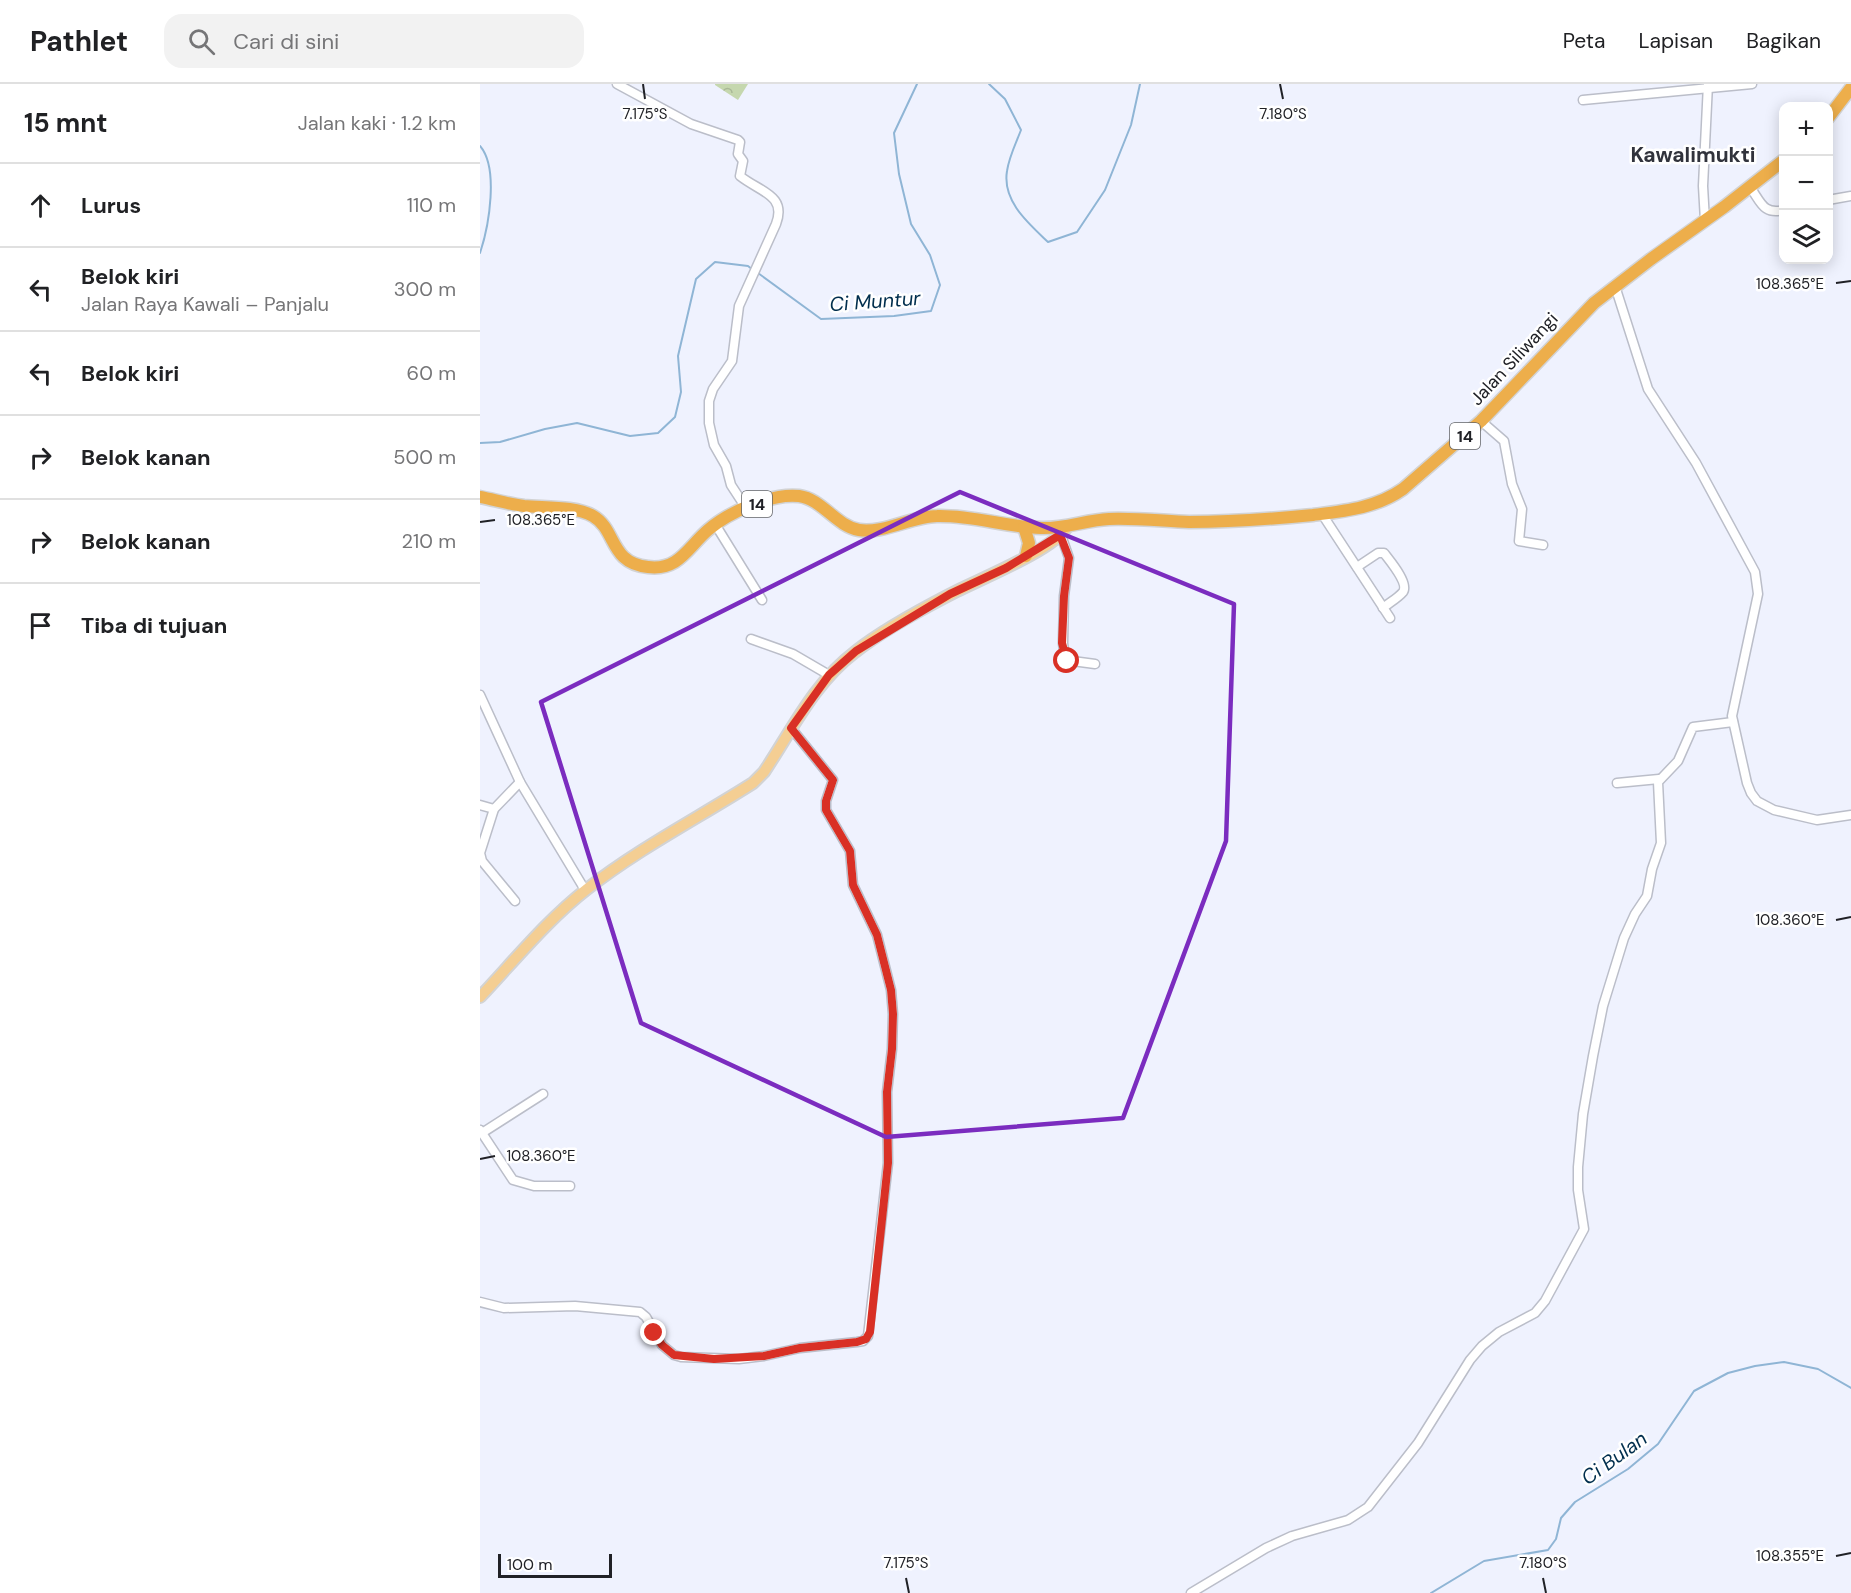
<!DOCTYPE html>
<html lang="id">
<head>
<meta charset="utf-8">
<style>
	body { margin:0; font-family:"DM Sans",sans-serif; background:#f2f2f2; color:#202124 }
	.controls { position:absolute; right:18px; top:18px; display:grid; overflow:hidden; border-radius:12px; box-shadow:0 3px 15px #0003 }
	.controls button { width:54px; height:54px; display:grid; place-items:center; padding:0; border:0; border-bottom:2px solid #e0e0e0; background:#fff; color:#202124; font:30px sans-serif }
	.scale { position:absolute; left:18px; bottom:15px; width:114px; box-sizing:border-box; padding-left:6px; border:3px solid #202126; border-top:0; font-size:16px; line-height:21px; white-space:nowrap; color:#202126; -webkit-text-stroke:4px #fff; paint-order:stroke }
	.stop { position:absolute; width:18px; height:18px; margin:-14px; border:4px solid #d93025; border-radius:50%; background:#fff }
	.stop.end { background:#d93025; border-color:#fff; box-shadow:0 2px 6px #0008 }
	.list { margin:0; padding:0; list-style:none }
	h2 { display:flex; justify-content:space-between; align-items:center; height:78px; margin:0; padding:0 24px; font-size:26px }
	h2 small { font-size:20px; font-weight:400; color:#757577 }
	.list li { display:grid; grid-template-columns:39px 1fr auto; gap:18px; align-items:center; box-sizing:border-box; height:84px; padding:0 24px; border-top:2px solid #e0e0e0 }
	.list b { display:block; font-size:22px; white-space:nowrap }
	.list p { margin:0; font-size:20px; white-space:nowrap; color:#757577 }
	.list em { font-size:20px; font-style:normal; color:#757577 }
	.icon { flex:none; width:33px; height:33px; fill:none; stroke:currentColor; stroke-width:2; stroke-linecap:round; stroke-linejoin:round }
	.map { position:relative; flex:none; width:1371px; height:1509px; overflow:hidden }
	header { display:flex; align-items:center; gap:36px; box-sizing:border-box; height:84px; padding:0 30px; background:#fff; border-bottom:2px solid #e0e0e0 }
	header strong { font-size:28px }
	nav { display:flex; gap:33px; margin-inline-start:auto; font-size:21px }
	.search { width:420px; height:54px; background:#f2f2f2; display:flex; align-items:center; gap:15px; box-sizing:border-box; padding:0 21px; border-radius:18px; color:#757577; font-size:22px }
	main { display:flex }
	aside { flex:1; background:#fff }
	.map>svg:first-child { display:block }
	.forest { fill:url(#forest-crowns) }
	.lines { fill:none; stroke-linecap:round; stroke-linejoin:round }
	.stream { stroke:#8fb5d5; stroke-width:2 }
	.minor-casing { stroke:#bbbec9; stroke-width:11 }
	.major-casing { stroke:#d2d3d4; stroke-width:14 }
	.highway-casing { stroke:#d2d3d4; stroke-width:15 }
	.minor { stroke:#fff; stroke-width:8 }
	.major { stroke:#f4ce93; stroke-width:10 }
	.highway { stroke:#edae4b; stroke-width:12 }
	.route { stroke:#d93025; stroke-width:8 }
	.marked { fill:none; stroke:#7b2cbf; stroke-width:4.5; stroke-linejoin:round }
	.ticks { fill:none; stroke:#202126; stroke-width:2 }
	.labels { text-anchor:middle; stroke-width:5; stroke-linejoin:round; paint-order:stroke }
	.shield { fill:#fff; stroke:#636467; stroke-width:1.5 }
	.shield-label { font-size:16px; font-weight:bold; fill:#202126 }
	.street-label { font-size:18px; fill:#202126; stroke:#fff }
	.water-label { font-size:20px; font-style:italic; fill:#002e4d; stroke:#fff }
	.quarter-label { font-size:21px; font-weight:bold; fill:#31333c; stroke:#fff }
	.ticks-label { font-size:15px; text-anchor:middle; fill:#202126; stroke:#fff; stroke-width:5; stroke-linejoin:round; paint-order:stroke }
</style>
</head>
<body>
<header>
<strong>Pathlet</strong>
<div class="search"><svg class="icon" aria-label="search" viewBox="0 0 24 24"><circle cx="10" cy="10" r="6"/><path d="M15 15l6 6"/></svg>Cari di sini</div>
<nav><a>Peta</a><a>Lapisan</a><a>Bagikan</a></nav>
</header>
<main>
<aside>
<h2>15 mnt<small>Jalan kaki · 1.2 km</small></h2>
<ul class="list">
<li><svg class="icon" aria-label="ahead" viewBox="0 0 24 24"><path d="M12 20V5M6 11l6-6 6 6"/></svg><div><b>Lurus</b></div><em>110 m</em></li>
<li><svg class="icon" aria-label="left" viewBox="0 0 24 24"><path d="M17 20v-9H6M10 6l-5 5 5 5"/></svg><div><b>Belok kiri</b><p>Jalan Raya Kawali – Panjalu</p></div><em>300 m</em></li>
<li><svg class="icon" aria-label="left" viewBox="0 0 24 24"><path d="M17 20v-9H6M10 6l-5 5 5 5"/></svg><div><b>Belok kiri</b></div><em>60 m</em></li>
<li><svg class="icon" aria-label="right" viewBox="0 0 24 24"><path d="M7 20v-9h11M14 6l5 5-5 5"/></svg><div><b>Belok kanan</b></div><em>500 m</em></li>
<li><svg class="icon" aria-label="right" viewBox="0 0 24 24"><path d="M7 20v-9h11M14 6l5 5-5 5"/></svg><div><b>Belok kanan</b></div><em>210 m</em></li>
<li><svg class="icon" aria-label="arrive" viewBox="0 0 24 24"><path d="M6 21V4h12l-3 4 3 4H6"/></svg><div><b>Tiba di tujuan</b></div></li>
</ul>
</aside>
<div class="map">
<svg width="1371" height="1509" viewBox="0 0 1371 1509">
	<defs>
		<pattern id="forest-crowns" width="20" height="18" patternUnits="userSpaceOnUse" patternTransform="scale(1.5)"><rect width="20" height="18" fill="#c5d7ae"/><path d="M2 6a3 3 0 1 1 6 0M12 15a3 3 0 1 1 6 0" fill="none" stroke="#a9b896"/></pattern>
	</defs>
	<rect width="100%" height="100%" fill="#eff2fe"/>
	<path class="forest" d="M268 0 258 16 235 1V0Z"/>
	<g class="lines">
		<g class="stream">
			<path d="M509 0 525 15 541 46C536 59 529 73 527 87 522 117 548 139 568 158L597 148 625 106 651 41 660 0"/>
			<path d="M0 62C19 84 9 142 0 169"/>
			<path d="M278 189 341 235 414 232 451 227 460 201 450 171 431 140 419 90 414 49 437 0"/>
			<path d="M0 359 20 358 65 345 97 339 150 352 178 349 195 333 201 308 198 272 216 195 235 178 268 182 273 186"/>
			<path d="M951 1509 1004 1477 1068 1466 1076 1455 1081 1434 1095 1418 1148 1385 1178 1360 1214 1307 1248 1289 1275 1282 1304 1278 1338 1285 1371 1304"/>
		</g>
		<g class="minor-casing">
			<g id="minor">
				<path d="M137 0 211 40 258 56 260 58 258 70 263 77 260 92C280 108 307 111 296 140L259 222 252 277 233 305 229 317V339L234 361 246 382 251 401 266 424"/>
				<path d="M1103 16 1272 0"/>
				<path d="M1270 103C1281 118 1283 131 1304 126"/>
				<path d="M1348 116 1371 112"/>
				<path d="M1225 137 1223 102 1228 0"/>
				<path d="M1135 202 1168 305 1216 379 1275 488 1278 510 1252 632 1267 699 1271 709 1277 717 1294 726 1337 736 1371 731"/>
				<path d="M1001 337 1024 357 1032 400 1042 425 1039 457 1063 461"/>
				<path d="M842 430 910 534"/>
				<path d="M235 440 282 516"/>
				<path d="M581 451 589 474 584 512 583 559 585 576 615 580"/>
				<path d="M877 483 898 469H904C910 477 929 499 923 508 918 514 909 519 903 524"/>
				<path d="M271 555 313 570 349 591"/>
				<path d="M0 611 40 698 105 806"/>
				<path d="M1137 699 1179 695"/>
				<path d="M0 721 14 725"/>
				<path d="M35 817 2 777 0 769 14 725 40 698"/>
				<path d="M0 1046 33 1096 54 1102H90"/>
				<path d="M2 1049 63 1010"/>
				<path d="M0 1218 24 1224 95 1222 160 1228 166 1233 182 1261 194 1271 201 1273 259 1275 284 1272 320 1264 377 1258 383 1257 388 1252 408 1079 407 1008 412 965 413 930 411 906 397 851 373 801 370 767 346 726V717L353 696 311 644"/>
				<path d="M711 1509 786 1464 812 1452 868 1436 888 1423 938 1359 990 1276 1002 1262 1019 1248 1055 1229 1065 1217 1104 1145 1098 1106V1083L1103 1030 1113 972 1123 922 1144 854 1155 830 1167 812 1172 785 1181 759 1178 698 1198 677 1213 643 1253 638"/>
			</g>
		</g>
		<g class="major-casing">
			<path id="major" d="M0 913C34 877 67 836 107 805 158 765 218 734 273 699L284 688C312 646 334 599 375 568 400 548 440 526 469 511 497 496 572 467 587 443"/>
		</g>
		<g class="highway-casing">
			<g id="highway">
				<path d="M1348 34 1371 4"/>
				<path d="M0 413C15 416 29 420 44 422 64 424 96 422 113 432 137 446 129 479 168 483 199 487 208 463 228 446 249 428 291 409 319 412 342 415 356 442 379 446 403 450 433 432 457 432 494 431 525 443 561 444 584 445 606 436 629 435 656 434 683 437 709 438 751 438 792 435 833 431 865 427 896 424 923 405L1001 337 1114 219 1171 175 1244 123 1304 76"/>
				<path d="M544 443 549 459 546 472"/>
			</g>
		</g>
		<use href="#minor" class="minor"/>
		<use href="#major" class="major"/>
		<use href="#highway" class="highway"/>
	</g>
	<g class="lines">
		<path class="route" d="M174 1249 182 1261 194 1271 234 1275 284 1272 320 1264 377 1258 386 1255 390 1248 408 1079 407 1008 412 965 413 930 411 906 397 851 373 801 370 767 346 726V717L353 696 311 644 349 591 376 567 470 510 526 484 580 451 589 474 584 512 582 559 587 577"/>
	</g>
	<path class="marked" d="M480 408 754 520 746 757 643 1034 406 1053 161 939 61 618Z"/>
	<path class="ticks" d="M163 0 165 15M800 0 803 15M1356 199 1371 197M0 438 15 436M1356 836 1371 833M0 1075 15 1072M1356 1472 1371 1469M426 1494 429 1509M1063 1494 1066 1509"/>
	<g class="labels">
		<g class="shield">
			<rect x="970" y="339" width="30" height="26" rx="4.5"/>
			<rect x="262" y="407" width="30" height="26" rx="4.5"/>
		</g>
		<g class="shield-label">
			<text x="985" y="358">14</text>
			<text x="277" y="426">14</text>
		</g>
		<g class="street-label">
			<text transform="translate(1034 275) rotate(-47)" y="6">Jalan Siliwangi</text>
		</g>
		<g class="water-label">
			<text transform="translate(395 217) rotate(-4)" y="7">Ci Muntur</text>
			<text transform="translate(1134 1374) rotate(-36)" y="7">Ci Bulan</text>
		</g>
		<g class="quarter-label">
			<text x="1213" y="78">Kawalimukti</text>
		</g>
	</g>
	<g class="ticks-label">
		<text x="165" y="35">7.175°S</text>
		<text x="803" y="35">7.180°S</text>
		<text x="1310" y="205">108.365°E</text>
		<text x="61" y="441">108.365°E</text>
		<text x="1310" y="841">108.360°E</text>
		<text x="61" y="1077">108.360°E</text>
		<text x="1310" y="1477">108.355°E</text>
		<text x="426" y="1484">7.175°S</text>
		<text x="1063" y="1484">7.180°S</text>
	</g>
</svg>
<div class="controls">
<button>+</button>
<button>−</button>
<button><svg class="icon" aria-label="layers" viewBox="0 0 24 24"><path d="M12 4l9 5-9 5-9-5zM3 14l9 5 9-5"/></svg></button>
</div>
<div class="scale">100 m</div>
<div class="stop" style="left:587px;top:577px"></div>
<div class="stop end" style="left:174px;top:1249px"></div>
</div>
</main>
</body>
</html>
